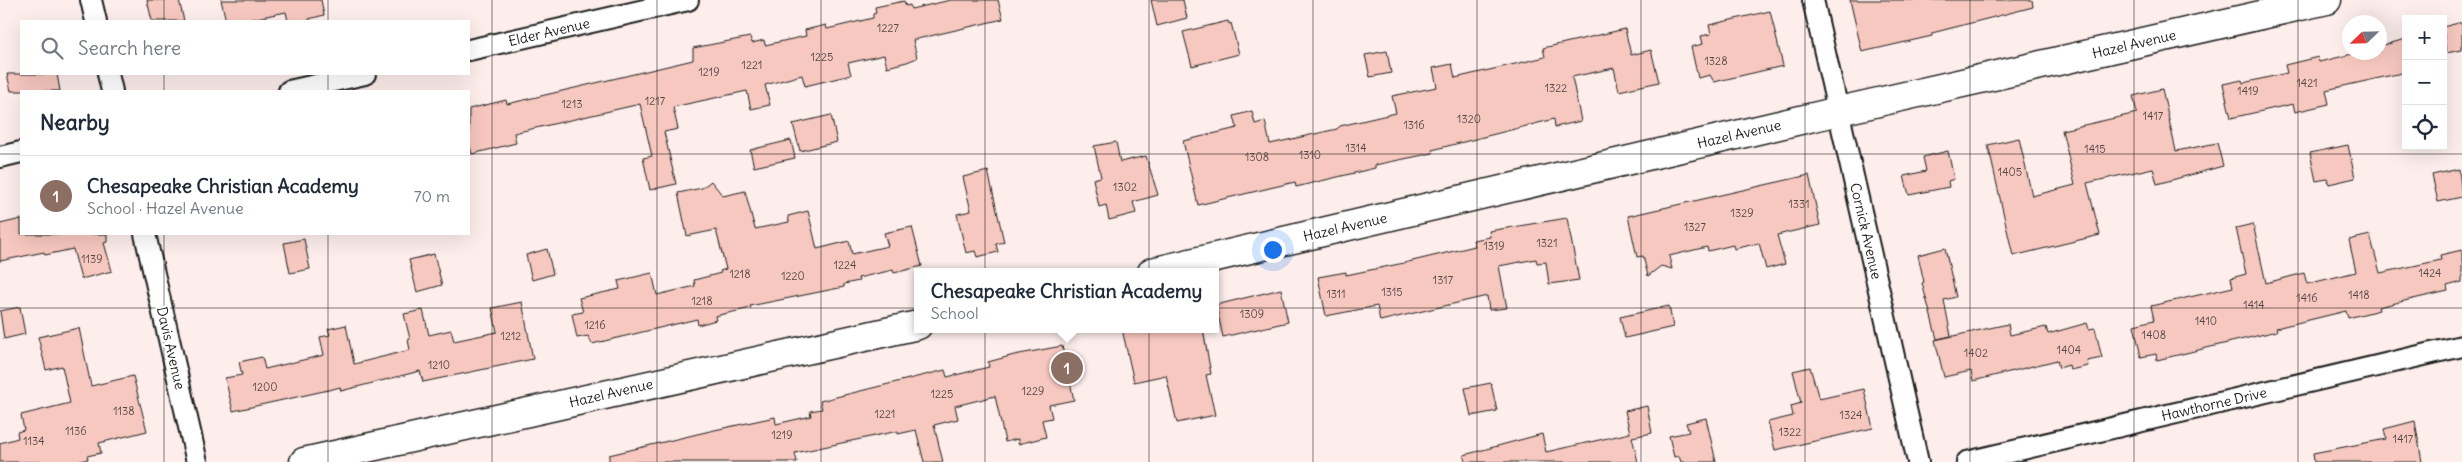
<!DOCTYPE html>
<html lang="en">
<head>
<meta charset="utf-8">
<style>
	body { margin:0; font-family:Delius,sans-serif; background:#f2f2f3; color:#1f2937 }
	.controls { position:absolute; right:15px; top:15px; display:grid; overflow:hidden; border-radius:0px; box-shadow:0 5px 20px #0002 }
	.controls button { width:45px; height:45px; display:grid; place-items:center; padding:0; border:0; border-bottom:1px solid #e0e1e3; background:#fff; color:#1f2937; font:25px sans-serif }
	.compass { position:absolute; left:2342px; top:15px; width:45px; height:45px; border-radius:50%; background:#fff; box-shadow:0 5px 20px #0002; rotate:247deg }
	.you { position:absolute; left:1272px; top:249px; width:18px; height:18px; margin:-12px; border:4px solid #fff; border-radius:50%; background:#1a73e8; box-shadow:0 0 0 8px #1a73e833 }
	.badge { display:grid; place-items:center; width:32px; height:32px; border-radius:50%; background:#0f766e; color:#fff; font-size:16px; font-weight:700 }
	.pin { position:absolute; translate:-50% -50%; border:2px solid #fff; box-shadow:0 1px 5px #0006 }
	.popup { position:absolute; left:914px; top:268px; width:305px; height:65px; box-sizing:border-box; display:grid; place-content:center; border-radius:0px; background:#fff; filter:drop-shadow(0 1px 4px #0005); font-size:16px; white-space:nowrap; color:#747a83 }
	.popup b { font-size:19px; color:#1f2937 }
	.popup::after { content:''; position:absolute; left:50%; top:100%; margin-left:-10px; border:10px solid transparent; border-top-color:#fff }
	.list { margin:0; padding:0; list-style:none }
	h2 { display:flex; justify-content:space-between; align-items:center; height:65px; margin:0; padding:0 20px; font-size:21px }
	h2 small { font-size:16px; font-weight:400; color:#747a83 }
	.list li { display:grid; grid-template-columns:32px 1fr auto; gap:15px; align-items:center; box-sizing:border-box; height:80px; padding:0 20px; border-top:1px solid #e0e1e3 }
	.list b { display:block; font-size:19px; white-space:nowrap }
	.list p { margin:0; font-size:16px; white-space:nowrap; color:#747a83 }
	.list em { font-size:16px; font-style:normal; color:#747a83 }
	.icon { flex:none; width:28px; height:28px; fill:none; stroke:currentColor; stroke-width:2; stroke-linecap:round; stroke-linejoin:round }
	.map { position:relative; flex:none; width:2462px; height:462px; overflow:hidden }
	.search { position:absolute; background:#fff; box-shadow:0 5px 20px #0002; left:20px; top:20px; width:450px; height:55px; display:flex; align-items:center; gap:12px; box-sizing:border-box; padding:0 18px; border-radius:0px; color:#747a83; font-size:19px }
	.panel { position:absolute; background:#fff; box-shadow:0 5px 20px #0002; left:20px; top:90px; width:450px; height:145px; border-radius:0px }
	.map>svg:first-child { display:block }
	.building { fill:#f7c8bf; stroke:#1c1c1c }
	.lines { fill:none; stroke-linecap:round; stroke-linejoin:round }
	.street-casing { stroke:#1c1c1c; stroke-width:24 }
	.secondary-casing { stroke:#1c1c1c; stroke-width:31 }
	.street { stroke:#fff; stroke-width:20 }
	.secondary { stroke:#fff; stroke-width:28 }
	.grid { fill:none; stroke:#1c1c1c; stroke-width:1; stroke-opacity:0.55 }
	.labels { text-anchor:middle; stroke-width:4.5; stroke-linejoin:round; paint-order:stroke }
	.number-label { font-size:11px; fill:#534745 }
	.street-label { font-size:14px; fill:#1c1c1c; stroke:#fff }
</style>
</head>
<body>
<div class="map">
<svg width="2462" height="462" viewBox="0 0 2462 462">
	<rect width="100%" height="100%" fill="#fdeeec"/>
	<filter id="ink" filterUnits="userSpaceOnUse"><feTurbulence type="fractalNoise" baseFrequency=".02" numOctaves="2"/><feDisplacementMap in="SourceGraphic" scale="10" xChannelSelector="R" yChannelSelector="G"/><feConvolveMatrix kernelMatrix="1 2 1 2 8 2 1 2 1" color-interpolation-filters="sRGB"/></filter>
	<g filter="url(#ink)">
		<g class="building">
			<path d="M147 0H179L184 21H152Z"/>
			<path d="M221 0H321L324 15 309 19 310 21H288L286 12 242 21H226Z"/>
			<path d="M951 0H998L1003 19 913 40 917 58 907 62 887 67 884 55 848 63 851 75 805 86 802 75 765 85 770 105 751 109 747 91 673 107 678 129 664 132 676 184 650 190 643 158 652 156 640 104 514 133 516 143 472 154 469 142V109L506 100 507 104 693 60V48L750 37 752 43 764 40 765 45 806 36 805 30 826 25 827 29 873 18V14L876 13 875 7 904 1 906 6 910 5 911 9Z"/>
			<path d="M1151 0H1183L1187 18 1157 26Z"/>
			<path d="M1850 0H2032L2033 7 1932 33V36L1862 52Z"/>
			<path d="M1770 11 1783 66 1714 82 1710 75 1698 78 1691 47 1703 44 1701 36 1711 34 1709 25Z"/>
			<path d="M1228 21 1229 24 1231 23 1239 54 1192 66 1183 32Z"/>
			<path d="M2462 22V50L2446 53 2443 27Z"/>
			<path d="M1625 29 1631 55 1651 50 1659 82 1619 91 1614 68 1572 77 1581 121 1555 127 1554 119 1432 150 1433 153 1375 165V168L1296 187 1295 182 1198 205 1183 141 1237 128 1234 116 1252 111 1255 124 1265 121 1270 144 1337 129 1340 126 1396 113 1392 96 1437 87 1433 68 1452 64 1455 78 1545 57 1543 48Z"/>
			<path d="M2406 39V72L2326 90 2329 104 2295 112 2293 104 2231 118 2223 84 2242 80 2243 83 2287 73 2285 65 2318 57 2319 62 2361 52H2380V46Z"/>
			<path d="M1387 51 1391 73 1370 77 1365 55Z"/>
			<path d="M7 74H57L60 91H11Z"/>
			<path d="M2162 89 2176 151 2217 143 2223 166 2157 184 2153 168 2087 183 2100 235 2013 256 1988 145 2019 138 2032 196 2075 185 2062 130 2137 113 2133 96Z"/>
			<path d="M831 115 837 142 800 151 793 124Z"/>
			<path d="M791 140 795 158 754 167 750 150Z"/>
			<path d="M1116 142 1120 162 1146 156 1158 195 1133 202 1136 213 1109 220 1106 205 1099 207 1093 179 1101 177 1094 146Z"/>
			<path d="M2348 145 2355 178 2329 184 2327 179 2316 181 2310 153Z"/>
			<path d="M1948 151 1954 179 1948 181 1949 187 1909 195 1904 176 1926 171 1923 157Z"/>
			<path d="M2459 169 2462 197 2438 202 2432 175Z"/>
			<path d="M988 171 1004 242 996 244 998 252 977 257 975 251 966 253 957 214 971 211 963 177Z"/>
			<path d="M1809 175 1820 225 1777 235 1785 264 1766 269 1759 243 1734 249 1733 245 1708 251 1707 247 1669 256 1672 269 1661 266 1648 276 1643 256 1637 257 1628 216Z"/>
			<path d="M711 181 723 196 745 191 755 229 789 222 788 216 808 211 817 249 849 241 852 254 888 246 884 233 912 227 922 266 894 273 893 270 858 278 859 281 844 284V287L750 306 751 308 715 316 716 320 698 325 697 319 592 344 588 336 577 338 572 314 583 312 579 298 620 289 618 281 652 273 657 295 695 286 694 280 721 273 720 271 726 269 716 230 687 236 678 193 702 188Z"/>
			<path d="M1567 218 1579 280 1549 284 1546 262 1537 263 1536 259 1499 266 1507 308 1489 310 1487 296 1380 321 1377 306 1326 316 1318 277 1346 272V275L1404 263 1475 246 1473 240 1490 237 1489 231Z"/>
			<path d="M21 219V234H107V242L104 243 112 271 81 279 73 249 45 255 44 252 0 261V224Z"/>
			<path d="M2253 224 2266 283 2304 273 2307 284 2356 272 2349 240 2370 235 2380 273 2441 260 2440 255 2462 250V282L2447 286 2448 291 2378 307 2379 310 2348 318 2346 311 2276 328 2277 331 2157 360 2156 354 2141 357 2134 325 2154 320 2151 306 2233 287 2231 278 2246 274 2236 228Z"/>
			<path d="M304 239 310 269 290 273 284 243Z"/>
			<path d="M1945 248 1956 297 1944 300 1951 336 1937 339 1922 283 1924 282 1918 255Z"/>
			<path d="M547 249 553 274 532 280 526 255Z"/>
			<path d="M434 254 442 285 417 292 409 260Z"/>
			<path d="M1281 289 1288 322 1223 337 1216 305Z"/>
			<path d="M522 302 533 359 423 382 420 371 341 391 340 387 333 389 233 411 225 378 242 375 239 362 262 357 265 369 324 355 320 337 330 335 328 329 346 325 354 364 410 350 408 340 410 339 404 314 423 310 429 335 451 330 454 341 497 332 492 308Z"/>
			<path d="M1669 306 1673 327 1625 338 1620 317Z"/>
			<path d="M20 307 25 334 4 339 0 311Z"/>
			<path d="M2087 323 2089 329 2095 328 2102 358 2087 361 2088 366 2070 370 2069 365 2059 368 2057 360 1973 381 1971 371 1944 377 1935 340 2008 324 2010 335 2046 327 2048 334Z"/>
			<path d="M79 328 91 386 133 376 147 431 99 443 101 453 87 456 88 459 77 462H0V443L18 438 17 432 24 430 21 415 70 403 62 366 46 370 38 337Z"/>
			<path d="M1122 329H1203L1211 374 1206 375 1215 415 1177 423 1166 375 1134 382Z"/>
			<path d="M1062 346 1074 400 1049 405 1052 418 1042 420 1046 437 1018 444V439L1005 442 995 396 955 406 958 419 934 425 943 462H924L916 430 898 434V431L795 453 797 462H609V455L710 431 775 417 776 424 811 416 810 411 822 409 820 401 945 370 947 377 989 367 988 362 1014 355Z"/>
			<path d="M1810 367 1819 399 1864 389 1873 428 1775 450 1768 422 1793 416 1791 406 1801 403 1793 371Z"/>
			<path d="M1491 383 1497 411 1471 416 1465 388Z"/>
			<path d="M1647 406 1652 433 1632 437 1638 462H1465L1464 455 1542 434 1546 452 1630 433 1625 411Z"/>
			<path d="M1706 418 1716 462H1681L1679 456 1674 457 1669 436 1689 432 1686 423Z"/>
			<path d="M2415 421 2422 462H2314L2313 453 2386 439 2384 429Z"/>
		</g>
		<g class="lines">
			<g class="street-casing">
				<g id="street">
					<path d="M91 0 96 21"/>
					<path d="M1813 0 1918 462"/>
					<path d="M469 50 688 0"/>
					<path d="M108 74 112 91"/>
					<path d="M289 91 365 74"/>
					<path d="M0 157 21 152"/>
					<path d="M145 234 197 462"/>
					<path d="M1967 462 2462 346"/>
				</g>
			</g>
			<g class="secondary-casing">
				<g id="secondary">
					<path d="M1152 272 1839 111 2327 0"/>
					<path d="M304 462 918 325"/>
				</g>
			</g>
			<use href="#street" class="street"/>
			<use href="#secondary" class="secondary"/>
		</g>
	</g>
	<path class="grid" d="M164 0V21M328 0V21M492 0V462M657 0V462M821 0V462M985 0V462M1149 0V462M1313 0V462M1477 0V462M1641 0V462M1805 0V462M1970 0V462M2134 0V462M2298 0V462M164 74V91M328 74V91M0 154H21M469 154H2462M164 234V462M328 234V462M0 308H2462"/>
	<g class="labels">
		<g class="number-label">
			<text x="888" y="32">1227</text>
			<text x="822" y="61">1225</text>
			<text x="1716" y="65">1328</text>
			<text x="752" y="69">1221</text>
			<text x="709" y="76">1219</text>
			<text x="2307" y="87">1421</text>
			<text x="1556" y="92">1322</text>
			<text x="2248" y="95">1419</text>
			<text x="655" y="105">1217</text>
			<text x="572" y="108">1213</text>
			<text x="2153" y="120">1417</text>
			<text x="1469" y="123">1320</text>
			<text x="1414" y="129">1316</text>
			<text x="1356" y="152">1314</text>
			<text x="2095" y="153">1415</text>
			<text x="1310" y="159">1310</text>
			<text x="1257" y="161">1308</text>
			<text x="2010" y="176">1405</text>
			<text x="1125" y="191">1302</text>
			<text x="1799" y="208">1331</text>
			<text x="1742" y="217">1329</text>
			<text x="1695" y="231">1327</text>
			<text x="1547" y="247">1321</text>
			<text x="1494" y="250">1319</text>
			<text x="92" y="263">1139</text>
			<text x="845" y="269">1224</text>
			<text x="2430" y="277">1424</text>
			<text x="740" y="278">1218</text>
			<text x="793" y="280">1220</text>
			<text x="1443" y="284">1317</text>
			<text x="1392" y="296">1315</text>
			<text x="1336" y="298">1311</text>
			<text x="2359" y="299">1418</text>
			<text x="2307" y="302">1416</text>
			<text x="702" y="305">1218</text>
			<text x="2254" y="309">1414</text>
			<text x="1252" y="318">1309</text>
			<text x="2206" y="325">1410</text>
			<text x="595" y="329">1216</text>
			<text x="2154" y="339">1408</text>
			<text x="511" y="340">1212</text>
			<text x="2069" y="354">1404</text>
			<text x="1976" y="357">1402</text>
			<text x="439" y="369">1210</text>
			<text x="265" y="391">1200</text>
			<text x="1033" y="395">1229</text>
			<text x="942" y="398">1225</text>
			<text x="124" y="415">1138</text>
			<text x="885" y="418">1221</text>
			<text x="1851" y="419">1324</text>
			<text x="76" y="435">1136</text>
			<text x="1790" y="436">1322</text>
			<text x="782" y="439">1219</text>
			<text x="2403" y="443">1417</text>
			<text x="34" y="445">1134</text>
		</g>
		<g class="street-label">
			<text transform="translate(549 32) rotate(-13)" y="5">Elder Avenue</text>
			<text transform="translate(2134 44) rotate(-13)" y="5">Hazel Avenue</text>
			<text transform="translate(1739 134) rotate(-13)" y="5">Hazel Avenue</text>
			<text transform="translate(1345 227) rotate(-13)" y="5">Hazel Avenue</text>
			<text transform="translate(1866 231) rotate(77)" y="5">Cornick Avenue</text>
			<text transform="translate(171 348) rotate(77)" y="5">Davis Avenue</text>
			<text transform="translate(611 393) rotate(-13)" y="5">Hazel Avenue</text>
			<text transform="translate(2214 404) rotate(-13)" y="5">Hawthorne Drive</text>
		</g>
	</g>
</svg>
<div class="controls">
<button>+</button>
<button>−</button>
<button><svg class="icon" aria-label="locate" viewBox="0 0 24 24"><circle cx="12" cy="12" r="6"/><path d="M12 2v4M12 18v4M2 12h4M18 12h4"/></svg></button>
</div>
<svg class="compass" viewBox="-18 -18 36 36"><path d="M0-13l5 13h-10z" fill="#e53935"/><path d="M0 13l5-13h-10z" fill="#747a83"/></svg>
<div class="you"></div>
<div class="pin badge" style="left:1067px;top:368px;background:#8d6e63">1</div>
<div class="popup"><b>Chesapeake Christian Academy</b>School</div>
<div class="search"><svg class="icon" aria-label="search" viewBox="0 0 24 24"><circle cx="10" cy="10" r="6"/><path d="M15 15l6 6"/></svg>Search here</div>
<section class="panel">
<h2>Nearby<small></small></h2>
<ul class="list">
<li><span class="badge" style="background:#8d6e63">1</span><div><b>Chesapeake Christian Academy</b><p>School · Hazel Avenue</p></div><em>70 m</em></li>
</ul>
</section>
</div>
</body>
</html>
